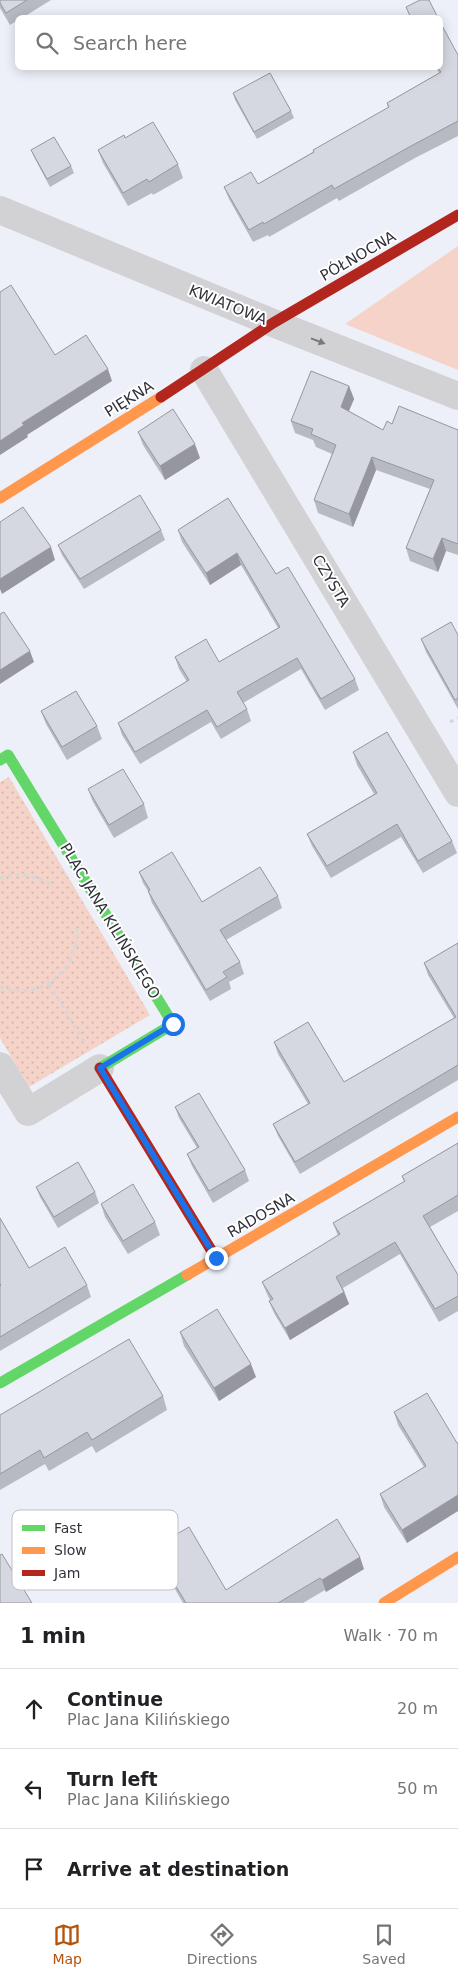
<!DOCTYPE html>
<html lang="en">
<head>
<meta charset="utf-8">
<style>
	body { margin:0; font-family:"DejaVu Sans",sans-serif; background:#f2f2f2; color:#202124 }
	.stop { position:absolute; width:15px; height:15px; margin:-11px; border:4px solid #1a73e8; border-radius:50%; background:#fff }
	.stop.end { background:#1a73e8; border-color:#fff; box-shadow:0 1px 5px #0008 }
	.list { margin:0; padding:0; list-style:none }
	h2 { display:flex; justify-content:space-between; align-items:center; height:65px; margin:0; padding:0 20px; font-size:21px }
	h2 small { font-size:16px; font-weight:400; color:#757577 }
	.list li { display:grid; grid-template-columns:32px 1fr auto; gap:15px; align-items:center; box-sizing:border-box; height:80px; padding:0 20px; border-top:1px solid #e0e0e0 }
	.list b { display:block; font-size:19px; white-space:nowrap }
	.list p { margin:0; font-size:16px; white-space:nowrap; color:#757577 }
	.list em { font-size:16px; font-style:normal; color:#757577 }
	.icon { flex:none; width:28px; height:28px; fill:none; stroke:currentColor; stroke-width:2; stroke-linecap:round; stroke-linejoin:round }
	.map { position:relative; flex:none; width:458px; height:1603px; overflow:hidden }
	.search { position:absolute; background:#fff; box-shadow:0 2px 12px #0003; left:15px; right:15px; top:15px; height:55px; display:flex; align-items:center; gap:12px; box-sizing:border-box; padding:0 18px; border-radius:8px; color:#757577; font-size:19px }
	.sheet { height:305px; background:#fff }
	nav { display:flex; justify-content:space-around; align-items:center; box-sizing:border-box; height:70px; border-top:1px solid #e0e0e0; background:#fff; font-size:14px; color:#757577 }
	nav a { display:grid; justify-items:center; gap:2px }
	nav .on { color:#b45309 }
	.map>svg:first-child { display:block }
	.grass { fill:url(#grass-dots) }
	.park { fill:#f5d3c8 }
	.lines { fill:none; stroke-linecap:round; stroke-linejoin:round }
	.path { stroke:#d7d7da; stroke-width:3; stroke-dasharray:4 4; stroke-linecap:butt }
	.street { stroke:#d2d2d5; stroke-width:28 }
	.fast { stroke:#63d668; stroke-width:11 }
	.slow { stroke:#ff974d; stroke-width:11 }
	.jam { stroke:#b3261e; stroke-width:11 }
	.wall { fill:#b8bac2 }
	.shaded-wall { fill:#96979e }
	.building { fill:#d6d8e1; stroke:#96979e }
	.oneway { fill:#797981 }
	.route { stroke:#1a73e8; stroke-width:6 }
	.labels { text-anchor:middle; stroke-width:4; stroke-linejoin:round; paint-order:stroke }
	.street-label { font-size:15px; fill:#31313c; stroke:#fff }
	.key { fill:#fff; stroke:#c1c1c4; stroke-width:1 }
	.key-label { font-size:14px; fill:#31313c }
</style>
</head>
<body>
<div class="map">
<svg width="458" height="1603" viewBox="0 0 458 1603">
	<defs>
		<pattern id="grass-dots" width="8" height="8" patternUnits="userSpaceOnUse" patternTransform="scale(1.25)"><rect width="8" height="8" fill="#f5d3c8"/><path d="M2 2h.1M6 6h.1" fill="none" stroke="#d2b6ad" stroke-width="1.8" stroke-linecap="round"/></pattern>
	</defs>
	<rect width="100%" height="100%" fill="#eef0f9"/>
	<path class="grass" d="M9 777 150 1015 29 1087 0 1038V782Z"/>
	<path class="park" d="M458 246V370L345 324Z"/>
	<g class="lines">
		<g class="path">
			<path d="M450 722 458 718"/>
			<path d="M0 878C17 872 35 875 50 884"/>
			<path d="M49 984 85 1043"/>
			<path d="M0 987C41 1002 79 970 77 928"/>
		</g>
		<g class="street">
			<path d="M0 210 273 323 458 396"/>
			<path d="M204 370 458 793"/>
			<path d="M0 1066 28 1112 100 1068"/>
		</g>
		<g class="fast">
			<path d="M0 760 8 755 173 1024 100 1068"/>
			<path d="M0 1383 187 1275"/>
		</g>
		<g class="slow">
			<path d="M0 498 161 397"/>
			<path d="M187 1275 458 1117"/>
			<path d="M384 1603 458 1557"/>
		</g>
		<g class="jam">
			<path d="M161 397 273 323 458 215"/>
			<path d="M100 1068 216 1258"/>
		</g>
	</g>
	<g class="wall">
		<path d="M0 0H51L22 18H18V20L10 25 0 8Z"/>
		<path d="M458 55V136L415 158 339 201 337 198 269 237 268 235 253 242 229 199 224 187 258 184 388 108 387 103 439 73 436 68H440Z"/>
		<path d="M233 93 291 111 294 118 257 139 235 100Z"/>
		<path d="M125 138 178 164 183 178 153 195 152 193 128 206 103 163 98 150Z"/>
		<path d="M31 150 71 166 74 173 50 187 34 157Z"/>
		<path d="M349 386 354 399 349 411 383 430 392 424 458 430V555L446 551 438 572 410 561 406 548 430 489 376 470 353 527 318 513 314 500 332 454 316 447 313 440 295 433 291 421Z"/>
		<path d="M138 432 200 458 165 480 143 445Z"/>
		<path d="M228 498 276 574 355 679 359 690 325 710 301 669 243 703 247 709 251 721 221 739 211 722 140 764 122 735 118 723 187 682 179 669 175 657 219 662 278 628 241 565 210 585 182 542 178 530Z"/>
		<path d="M161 530 165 540 84 589 62 555 58 545Z"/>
		<path d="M458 635V709L426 652 421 639Z"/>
		<path d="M41 711 97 726 102 739 67 760 46 724Z"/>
		<path d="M353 752 452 841 457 853 423 873 401 837 331 878 312 846 307 834 374 794 357 765Z"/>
		<path d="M88 789 144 804 148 818 114 838 93 802Z"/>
		<path d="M139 872 202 902 278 896 282 908 226 940 240 962 244 974 229 982 231 989 210 1001 152 903 148 891 143 883Z"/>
		<path d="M458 943V1080L300 1174 278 1136 273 1124 308 1104 278 1054 274 1042 344 1082 454 1018 428 975 424 963Z"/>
		<path d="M175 1107 245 1170 249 1181 213 1203 192 1166 187 1154 197 1148 179 1118Z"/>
		<path d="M458 1143V1211L430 1227 458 1275V1311L439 1322 400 1254 343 1288 349 1304 290 1340 274 1313 269 1301 270 1300 267 1294 262 1282 338 1236 333 1223 404 1182 402 1176Z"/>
		<path d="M36 1187 95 1192 99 1203 58 1228 40 1197Z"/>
		<path d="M101 1204 155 1222 160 1235 128 1254 105 1217Z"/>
		<path d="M0 1218 29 1268 87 1285 91 1297 0 1351Z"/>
		<path d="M180 1332 256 1377 219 1401 184 1346Z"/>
		<path d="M163 1396 167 1410 96 1453 92 1446 49 1471 45 1464 0 1490V1415Z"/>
		<path d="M394 1412 457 1443 407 1543 384 1507 380 1494 424 1467 398 1425Z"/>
		<path d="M153 1548 226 1590 364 1569 326 1592 325 1590 303 1603H183L158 1560Z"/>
	</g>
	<g class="shaded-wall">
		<path d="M108 369 112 381 27 435 28 437 0 455V441L22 423Z"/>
		<path d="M349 386 354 399 345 420 341 407Z"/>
		<path d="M195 444 200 458 165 480 160 466Z"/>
		<path d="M372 457 376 470 353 527 349 514Z"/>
		<path d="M442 538 446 551 438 572 433 559Z"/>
		<path d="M51 547 55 560 2 594 0 589V579Z"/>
		<path d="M237 553 241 565 210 585 206 573Z"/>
		<path d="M30 651 34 662 0 684V670Z"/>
		<path d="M344 1292 349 1304 290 1340 285 1328Z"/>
		<path d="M251 1364 256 1377 219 1401 214 1388Z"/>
		<path d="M458 1495V1511L407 1543 402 1530Z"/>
		<path d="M360 1557 364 1569 326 1592 322 1580Z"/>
	</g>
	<g class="building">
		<path d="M0 0H27L6 13 0 3Z"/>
		<path d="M420 0H429L438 18H411L406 7Z"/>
		<path d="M440 22 458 55V121L411 146 334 189 332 185 264 224 263 222 249 230 224 187 251 172 258 184 314 152 313 150 389 107 387 103 441 72 438 68H440Z"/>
		<path d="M270 73 291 111 254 132 233 93Z"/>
		<path d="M153 122 178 164 149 182 147 179 123 193 98 150 124 135 125 138Z"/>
		<path d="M54 137 71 166 47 179 31 150Z"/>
		<path d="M11 285 55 355 86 335 108 369 22 423 24 425 0 441V292Z"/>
		<path d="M311 371 349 386 341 407 383 430 387 421 392 424 399 406 458 430V544L442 538 433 559 406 548 434 480 372 457 349 514 314 500 336 445 311 434 313 429 291 421Z"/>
		<path d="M173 409 195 444 160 466 138 432Z"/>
		<path d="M140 495 161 530 80 579 58 545Z"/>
		<path d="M228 498 276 574 288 567 355 679 321 699 297 658 237 692 247 709 217 727 207 710 135 752 118 723 189 680 175 657 206 639 219 662 280 627 237 553 206 573 178 530Z"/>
		<path d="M23 507 51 547 0 579V522Z"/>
		<path d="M4 612 30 651 0 670V614Z"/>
		<path d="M451 622 458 635V698L455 700 421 639Z"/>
		<path d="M76 691 97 726 62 747 41 711Z"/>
		<path d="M387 732 452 841 418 861 397 824 327 866 307 834 377 793 353 752Z"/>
		<path d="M123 769 144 804 109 825 88 789Z"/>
		<path d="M172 852 202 902 260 867 278 896 220 930 240 962 223 972 227 977 206 990 148 891 150 890 139 872Z"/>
		<path d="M458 943V1065L295 1162 273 1124 310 1103 274 1042 308 1022 344 1082 456 1017 424 963Z"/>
		<path d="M199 1093 245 1170 209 1191 187 1154 199 1147 175 1107Z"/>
		<path d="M458 1143V1195L423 1216 458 1275V1296L435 1309 395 1242 336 1277 344 1292 285 1328 269 1301 273 1299 262 1282 340 1234 333 1223 405 1181 402 1176Z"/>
		<path d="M78 1162 95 1192 54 1217 36 1187Z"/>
		<path d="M133 1184 155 1222 123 1241 101 1204Z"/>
		<path d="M0 1218 29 1268 65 1247 87 1285 0 1337V1286L1 1285 0 1284Z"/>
		<path d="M217 1309 251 1364 214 1388 180 1332Z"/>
		<path d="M129 1339 163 1396 92 1440 87 1432 44 1458 40 1450 0 1474V1415Z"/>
		<path d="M427 1393 457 1443H458V1495L402 1530 380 1494 426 1466 394 1412Z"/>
		<path d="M337 1519 360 1557 322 1580 320 1578 278 1603H186L153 1548 189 1527 226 1590Z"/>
		<path d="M2 1554 32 1603H0V1555Z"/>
	</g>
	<defs><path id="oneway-solid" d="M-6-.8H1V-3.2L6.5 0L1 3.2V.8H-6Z" transform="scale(1.25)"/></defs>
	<use class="oneway" href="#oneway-solid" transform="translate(318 341) rotate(21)"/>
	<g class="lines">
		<path class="route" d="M173 1024 100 1068 216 1258"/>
	</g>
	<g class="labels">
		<g class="street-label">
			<text transform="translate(358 256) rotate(-30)" y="5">PÓŁNOCNA</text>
			<text transform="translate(228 305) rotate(22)" y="5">KWIATOWA</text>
			<text transform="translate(129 399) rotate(-32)" y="5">PIĘKNA</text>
			<text transform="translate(331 581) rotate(59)" y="5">CZYSTA</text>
			<text transform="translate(110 921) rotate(59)" y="5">PLAC JANA KILIŃSKIEGO</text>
			<text transform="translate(261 1215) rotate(-30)" y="5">RADOSNA</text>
		</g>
	</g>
	<rect x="12" y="1510" width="166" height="80" rx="8" class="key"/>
	<rect x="22" y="1525" width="23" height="6" fill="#63d668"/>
	<rect x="22" y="1547" width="23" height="7" fill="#ff974d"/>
	<rect x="22" y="1570" width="23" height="6" fill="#b3261e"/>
	<g class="key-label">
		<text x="54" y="1533">Fast</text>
		<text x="54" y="1555">Slow</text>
		<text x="54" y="1578">Jam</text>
	</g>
</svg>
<div class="stop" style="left:173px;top:1024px"></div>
<div class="stop end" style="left:216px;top:1258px"></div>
<div class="search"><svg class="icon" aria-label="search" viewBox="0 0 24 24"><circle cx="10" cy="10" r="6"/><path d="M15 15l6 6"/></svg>Search here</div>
</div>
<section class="sheet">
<h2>1 min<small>Walk · 70 m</small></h2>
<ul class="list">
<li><svg class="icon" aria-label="ahead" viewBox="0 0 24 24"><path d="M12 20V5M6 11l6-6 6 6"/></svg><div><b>Continue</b><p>Plac Jana Kilińskiego</p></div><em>20 m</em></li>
<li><svg class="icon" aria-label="left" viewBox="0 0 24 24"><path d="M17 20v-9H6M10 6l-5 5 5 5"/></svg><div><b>Turn left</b><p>Plac Jana Kilińskiego</p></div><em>50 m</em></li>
<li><svg class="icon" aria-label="arrive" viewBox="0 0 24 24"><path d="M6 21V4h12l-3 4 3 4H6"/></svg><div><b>Arrive at destination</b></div></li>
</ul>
</section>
<nav>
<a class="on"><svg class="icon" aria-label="map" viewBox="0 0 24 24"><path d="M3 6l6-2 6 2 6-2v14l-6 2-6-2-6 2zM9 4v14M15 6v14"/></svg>Map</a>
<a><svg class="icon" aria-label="directions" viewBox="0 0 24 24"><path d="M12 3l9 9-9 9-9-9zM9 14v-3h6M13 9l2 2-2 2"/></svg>Directions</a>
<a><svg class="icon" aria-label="saved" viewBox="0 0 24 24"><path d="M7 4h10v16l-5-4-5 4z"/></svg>Saved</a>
</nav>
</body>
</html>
